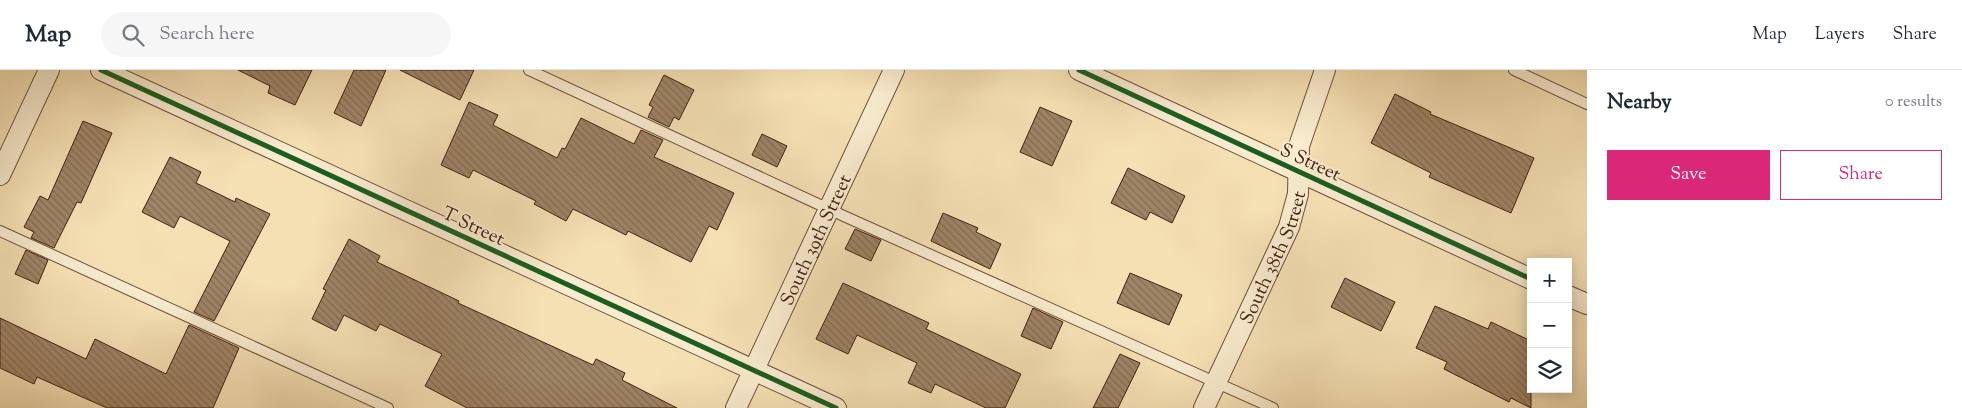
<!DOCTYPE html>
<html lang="en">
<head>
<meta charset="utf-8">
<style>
	body { margin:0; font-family:"Sorts Mill Goudy",serif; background:#f6f6f7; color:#1f2937 }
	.controls { position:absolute; right:15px; bottom:15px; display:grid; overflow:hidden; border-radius:0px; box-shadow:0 2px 12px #0003 }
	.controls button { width:45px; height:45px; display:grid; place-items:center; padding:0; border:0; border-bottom:1px solid #e0e1e3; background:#fff; color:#1f2937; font:25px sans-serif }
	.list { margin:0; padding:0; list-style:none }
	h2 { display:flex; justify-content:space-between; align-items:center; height:65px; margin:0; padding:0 20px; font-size:21px }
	h2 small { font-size:16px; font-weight:400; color:#747a83 }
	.actions { display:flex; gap:10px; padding:15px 20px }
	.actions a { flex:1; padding:11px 0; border:1px solid #db2777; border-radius:0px; text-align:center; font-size:18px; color:#db2777 }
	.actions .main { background:#db2777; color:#fff }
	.icon { flex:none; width:28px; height:28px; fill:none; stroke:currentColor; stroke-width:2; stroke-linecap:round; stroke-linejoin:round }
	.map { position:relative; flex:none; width:1587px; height:338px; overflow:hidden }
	header { display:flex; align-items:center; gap:30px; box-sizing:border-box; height:70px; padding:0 25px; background:#fff; border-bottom:1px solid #e0e1e3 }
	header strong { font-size:24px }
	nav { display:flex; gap:28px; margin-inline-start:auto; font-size:18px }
	.search { width:350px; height:45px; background:#f6f6f7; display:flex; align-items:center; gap:12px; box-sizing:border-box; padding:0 18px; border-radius:28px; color:#747a83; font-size:19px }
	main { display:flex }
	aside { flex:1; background:#fff }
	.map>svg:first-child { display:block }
	.building { fill:url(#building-back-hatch); stroke:#412112 }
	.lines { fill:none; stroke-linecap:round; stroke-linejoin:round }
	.lane-casing { stroke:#6e513a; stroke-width:12 }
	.street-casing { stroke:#6e513a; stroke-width:22 }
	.lane { stroke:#f8ebce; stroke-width:10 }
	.street { stroke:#f8ebce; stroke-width:20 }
	.cycleway-casing { stroke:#f8ebce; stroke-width:8 }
	.cycleway { stroke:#1b5e20; stroke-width:5 }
	.labels { text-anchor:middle; stroke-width:4; stroke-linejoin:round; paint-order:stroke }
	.street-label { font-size:19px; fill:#412112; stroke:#f8ebce }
</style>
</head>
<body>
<header>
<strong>Map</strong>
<div class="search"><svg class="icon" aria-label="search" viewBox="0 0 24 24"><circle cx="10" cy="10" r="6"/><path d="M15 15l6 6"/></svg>Search here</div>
<nav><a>Map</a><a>Layers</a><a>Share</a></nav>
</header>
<main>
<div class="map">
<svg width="1587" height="338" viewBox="0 0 1587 338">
	<defs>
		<pattern id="building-back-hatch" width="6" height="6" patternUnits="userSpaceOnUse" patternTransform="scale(1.25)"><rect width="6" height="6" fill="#9f8466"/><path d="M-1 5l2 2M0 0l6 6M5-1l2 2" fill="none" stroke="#836c53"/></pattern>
	</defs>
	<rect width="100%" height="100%" fill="#f5e0b4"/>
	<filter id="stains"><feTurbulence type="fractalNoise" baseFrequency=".004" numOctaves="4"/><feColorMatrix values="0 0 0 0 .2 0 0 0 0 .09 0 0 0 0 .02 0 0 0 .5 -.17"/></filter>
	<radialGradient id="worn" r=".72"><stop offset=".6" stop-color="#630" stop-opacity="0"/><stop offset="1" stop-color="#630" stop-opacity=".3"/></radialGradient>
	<g class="building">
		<path d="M238 0H312L295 35 268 23 270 16Z"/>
		<path d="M354 0H386L361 56 334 43Z"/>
		<path d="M400 0H474L460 30Z"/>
		<path d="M664 5 694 20 679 50 674 47 669 57 648 47 653 37 649 35Z"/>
		<path d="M1395 24 1431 42 1430 44 1534 88 1511 143 1429 107 1431 103 1371 73Z"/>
		<path d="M469 32 498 45 493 55 557 88 562 78 565 79 581 48 634 74 641 60 663 70 654 87 734 123 717 160 709 156 691 192 628 161 626 165 573 139 566 151 534 134 536 131 473 100 469 108 441 95Z"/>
		<path d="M1040 37 1072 51 1052 96 1020 82Z"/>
		<path d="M83 51 112 63 81 133 77 132 54 178 31 168 34 162 24 157 40 126 48 130Z"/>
		<path d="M762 64 787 76 777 97 752 85Z"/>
		<path d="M170 87 201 102 196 113 235 132 236 128 270 144 214 251 194 242 230 171 180 146 174 158 142 142Z"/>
		<path d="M1128 98 1185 126 1172 153 1150 142 1146 150 1111 133Z"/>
		<path d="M943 143 978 158 976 162 1001 174 990 199 931 171Z"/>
		<path d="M855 159 881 170 871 191 845 179Z"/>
		<path d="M349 169 380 186 377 192 459 231 458 233 593 295 596 289 625 303 622 310 677 338H467L425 316 442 284 380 254 376 261 344 245 336 261 312 249 326 220 323 219Z"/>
		<path d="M26 180 48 190 38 214 15 204Z"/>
		<path d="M1130 203 1182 225 1169 255 1117 233Z"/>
		<path d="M1345 208 1395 232 1381 261 1331 237Z"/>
		<path d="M843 213 929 253 926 259 1021 304 1005 338H986L935 314 931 323 908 313 917 293 857 265 848 284 816 269Z"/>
		<path d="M1435 236 1488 259 1491 252 1531 271V338L1511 328 1509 332 1444 299 1447 292 1416 278Z"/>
		<path d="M1033 238 1063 252 1051 279 1021 266Z"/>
		<path d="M0 248 86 289 95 269 166 304 189 255 239 278 213 338H107L37 307 34 314 0 298Z"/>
		<path d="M1120 284 1140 293 1118 338H1093Z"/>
	</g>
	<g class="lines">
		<g class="lane-casing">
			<g id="lane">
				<path d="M529 0 846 147 1273 338"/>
				<path d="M1514 0 1587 34"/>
				<path d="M0 161 388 338"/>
			</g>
		</g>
		<g class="street-casing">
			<g id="street">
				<path d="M101 0 836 338"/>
				<path d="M1079 0 1531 209"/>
				<path d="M0 105 49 0"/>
				<path d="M1568 226 1587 234"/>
				<path id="s1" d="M736 338 894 0"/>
				<path id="s2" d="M1204 338 1289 157 1298 124 1299 76 1325 0"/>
			</g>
		</g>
		<use href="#lane" class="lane"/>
		<use href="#street" class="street"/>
		<g class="cycleway-casing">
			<g id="cycleway">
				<path d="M101 0 836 338"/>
				<path d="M1079 0 1531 209"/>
			</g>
		</g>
		<use href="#cycleway" class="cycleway"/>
	</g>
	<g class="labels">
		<g class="street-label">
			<text transform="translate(1311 91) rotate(25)" y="7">S Street</text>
			<text transform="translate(474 155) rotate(25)" y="7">T Street</text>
			<text dy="7" stroke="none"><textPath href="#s1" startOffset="186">South 39th Street</textPath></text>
			<text dy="7" stroke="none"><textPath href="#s2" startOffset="166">South 38th Street</textPath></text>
		</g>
	</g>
	<rect width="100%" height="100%" filter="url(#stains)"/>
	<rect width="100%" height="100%" fill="url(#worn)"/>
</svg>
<div class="controls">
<button>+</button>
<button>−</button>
<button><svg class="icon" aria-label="layers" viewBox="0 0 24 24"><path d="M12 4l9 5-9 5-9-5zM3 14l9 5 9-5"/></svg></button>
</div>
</div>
<aside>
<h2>Nearby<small>0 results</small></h2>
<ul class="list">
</ul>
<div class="actions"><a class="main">Save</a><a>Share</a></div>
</aside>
</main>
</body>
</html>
